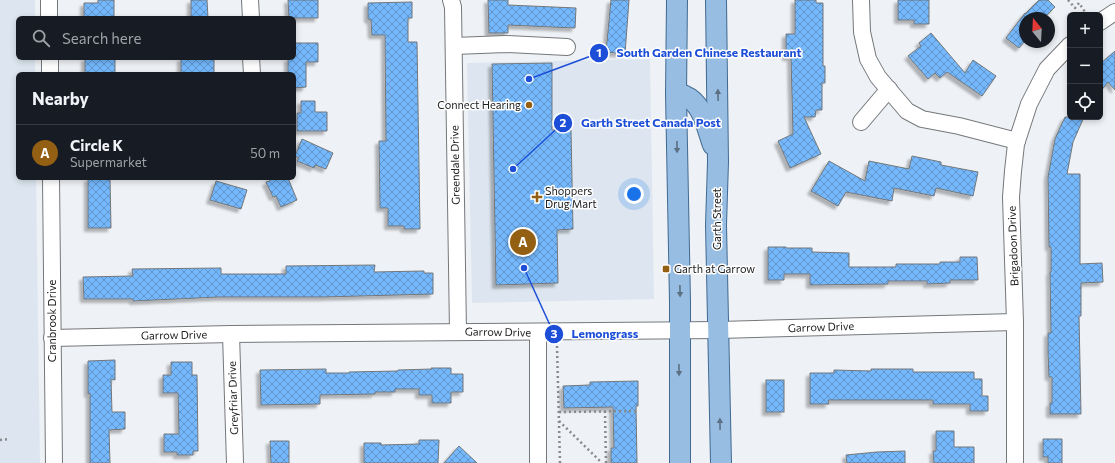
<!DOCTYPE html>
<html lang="en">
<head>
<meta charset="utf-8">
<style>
	body { margin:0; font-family:Commissioner,sans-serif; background:#242831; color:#f1f3f6 }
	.controls { position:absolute; right:12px; top:12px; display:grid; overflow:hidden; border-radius:6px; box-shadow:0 2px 6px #0003 }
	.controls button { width:36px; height:36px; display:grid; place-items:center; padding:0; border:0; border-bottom:1px solid #363941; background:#171b24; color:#f1f3f6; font:20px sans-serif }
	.compass { position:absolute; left:1019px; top:12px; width:36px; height:36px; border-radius:50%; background:#171b24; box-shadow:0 2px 6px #0003; rotate:342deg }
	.you { position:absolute; left:634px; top:194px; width:14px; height:14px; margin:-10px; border:3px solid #fff; border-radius:50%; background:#1a73e8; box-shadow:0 0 0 6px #1a73e833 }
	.badge { display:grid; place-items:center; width:26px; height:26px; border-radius:50%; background:#935f12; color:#fff; font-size:13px; font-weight:700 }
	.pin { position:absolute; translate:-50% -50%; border:2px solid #fff; box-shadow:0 1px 4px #0006 }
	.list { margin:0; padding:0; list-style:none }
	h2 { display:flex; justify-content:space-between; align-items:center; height:52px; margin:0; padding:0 16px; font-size:17px }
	h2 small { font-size:13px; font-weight:400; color:#9ea1a6 }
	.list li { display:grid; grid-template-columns:26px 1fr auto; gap:12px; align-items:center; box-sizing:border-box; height:56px; padding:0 16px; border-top:1px solid #363941 }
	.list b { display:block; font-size:15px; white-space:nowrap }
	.list p { margin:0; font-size:13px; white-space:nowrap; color:#9ea1a6 }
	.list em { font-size:13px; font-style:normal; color:#9ea1a6 }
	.icon { flex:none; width:22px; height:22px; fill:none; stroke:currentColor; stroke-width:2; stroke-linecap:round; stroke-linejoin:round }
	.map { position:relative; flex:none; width:1115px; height:463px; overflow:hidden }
	.search { position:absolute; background:#171b24; box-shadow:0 2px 6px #0003; left:16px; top:16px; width:280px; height:44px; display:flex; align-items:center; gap:10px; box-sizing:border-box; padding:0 14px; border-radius:6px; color:#9ea1a6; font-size:15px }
	.panel { position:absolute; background:#171b24; box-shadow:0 2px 6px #0003; left:16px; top:72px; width:280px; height:108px; border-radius:6px }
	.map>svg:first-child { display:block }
	.built { fill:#dde6f0 }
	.building { fill:url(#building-cross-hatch); stroke:#73777a; filter:url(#shadow) }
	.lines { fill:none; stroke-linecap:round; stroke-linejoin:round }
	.minor-casing { stroke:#75787b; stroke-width:18 }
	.major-casing { stroke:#406a92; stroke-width:22 }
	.path { stroke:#87898b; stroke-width:2.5; stroke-dasharray:2 3; stroke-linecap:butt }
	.minor { stroke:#fff; stroke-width:16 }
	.major { stroke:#97bde2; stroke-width:20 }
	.oneway { fill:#5c6f82 }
	.poi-dot { fill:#935f12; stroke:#fff; stroke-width:1.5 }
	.labels { text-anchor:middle; stroke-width:3; stroke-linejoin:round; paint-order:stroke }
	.poi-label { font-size:11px; fill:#202122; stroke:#fff; text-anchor:start }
	.street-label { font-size:11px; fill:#202122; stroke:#fff }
	.leader { fill:none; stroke:#1d4ed8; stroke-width:1.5 }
	.callout-dot { fill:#1d4ed8; stroke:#fff; stroke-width:1.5 }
	.mark-label { font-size:12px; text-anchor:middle; font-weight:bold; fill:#fff }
	.callout-label { font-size:12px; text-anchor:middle; font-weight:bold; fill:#1d4ed8; stroke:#fff; stroke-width:3; stroke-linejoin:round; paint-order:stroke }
</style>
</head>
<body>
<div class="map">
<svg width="1115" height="463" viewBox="0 0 1115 463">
	<defs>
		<pattern id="building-cross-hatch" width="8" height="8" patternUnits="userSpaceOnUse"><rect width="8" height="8" fill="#74b8fc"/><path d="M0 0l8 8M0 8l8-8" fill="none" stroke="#5f95cc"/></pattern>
		<filter id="shadow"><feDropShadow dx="-3.5" dy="3.5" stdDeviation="1" flood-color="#0004"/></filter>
	</defs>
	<rect width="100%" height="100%" fill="#eef1f5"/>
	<g class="built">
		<path d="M0 0H35V18H18V58H35V74H18V178H36L40 463H0Z"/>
		<path d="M650 59 654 299 472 303 467 63Z"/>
	</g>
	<g class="building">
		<path d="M98 0H114V18H84V3H98Z"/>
		<path d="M191 0H207L208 18H191Z"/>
		<path d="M288 0H318V18H289Z"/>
		<path d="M488 0H508V5L576 8 575 28 508 25V33H489Z"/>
		<path d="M611 0H629L625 54 606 52Z"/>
		<path d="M795 0H816V3H823V66H825V83H822V110H816L815 117H804L821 154 790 168 778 141 793 134 791 57H786V34H795Z"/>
		<path d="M898 0H929V24H914V20H898Z"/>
		<path d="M1039 0H1048L1055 7 1044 18H1025V41L1019 48 1006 38 1025 13V14Z"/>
		<path d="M412 2V18H408V42H417L420 229H404V226H388V208H380L379 141H386L385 35H372L371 20 368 19V3Z"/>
		<path d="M931 33 965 73 973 60 996 76 982 96 947 72 940 78 935 73 928 79 908 56 921 46 919 43Z"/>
		<path d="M294 43H318V62H306V87L294 88V74H288V58H294Z"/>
		<path d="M1115 51V90L1108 82 1100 92V64Z"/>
		<rect x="85" y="58" width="30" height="16"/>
		<rect x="181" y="58" width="33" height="16"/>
		<path d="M552 63V130H571L573 229 557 230 558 283 496 285 492 64Z"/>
		<path d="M301 101H315V112H327V131H297V113H301Z"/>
		<path d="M1065 117H1084L1073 142 1067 174H1080V264L1102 263 1103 282 1081 283V316H1079L1081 414H1050V403H1052V377H1049L1048 353V333H1051L1050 272H1051V247H1049L1048 177 1055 139Z"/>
		<path d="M302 139 333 153 326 169 315 165 314 168 297 161 299 158 295 156Z"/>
		<path d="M912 156 941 162V165L978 172 973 196 936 188 934 196 894 188 892 201 846 192 838 206 811 191 829 161 865 181 869 161 909 169Z"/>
		<path d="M88 178H110L111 228H88Z"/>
		<path d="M269 178H288L297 200 281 207 276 196 273 197 266 182 270 181Z"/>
		<path d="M216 181 247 190 241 209 210 200Z"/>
		<path d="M768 247H786V248H812V252L849 253V267H896V264H940V262H960V257H977L978 280H950V283L927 284V281H888V284L810 285V274H784V280H768Z"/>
		<path d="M375 265 374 272 424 271V273H433V294L323 297H218L133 301V299H84L83 277 133 276 132 269 221 268V274H286V266Z"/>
		<path d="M115 360V380L111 379 112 412H125V429L109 430 110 463H90V393L88 394V361Z"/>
		<path d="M171 362H192V375H197L198 451H193V455H177V452H164V434H179L178 393H163V375H171Z"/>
		<path d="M431 368H451V374H463V392H451V403H432V395H419V389H395V392H375V394L320 395V404L261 405 260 370 326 369V373H349V372L398 371V370L432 369Z"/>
		<path d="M871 369H913V372H974V379H982V396H988V411H970V404H933V400H828L829 404H810V373H834V370L871 371Z"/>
		<rect x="766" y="380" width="18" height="32"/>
		<path d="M638 381V406H636L637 463H611V448H614L613 407 564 408 563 386 590 385V382Z"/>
		<path d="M936 431H954V447H974V463H934L933 451H936Z"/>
		<path d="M1043 439H1062V463H1048V457H1043Z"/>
		<path d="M419 440H439L438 463H364V443H381V445L419 444Z"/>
		<path d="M270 441H289V463H271Z"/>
		<path d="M459 446 477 463H444Z"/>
		<path d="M905 451V463H847L846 455 877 452Z"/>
	</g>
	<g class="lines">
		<g class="minor-casing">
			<g id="minor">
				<path d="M49 0V18"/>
				<path d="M250 0 251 18"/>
				<path d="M451 0 453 7 458 331"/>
				<path d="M861 0 862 32 868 59 878 77 907 111 922 119 959 126 1017 141"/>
				<path d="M1100 22 1115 12"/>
				<path d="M454 46 506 44 567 47"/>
				<path d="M50 58V74"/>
				<path d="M251 58 252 74"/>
				<path d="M861 122 889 89"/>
				<path d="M51 178 54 463"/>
				<path d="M538 332V463"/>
				<path d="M231 334 235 463"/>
				<path d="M52 338 231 334 719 330 1015 322"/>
				<path d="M1015 463V322L1011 197 1013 171 1016 144 1029 104 1047 69 1070 45"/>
			</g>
		</g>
		<g class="major-casing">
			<g id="major">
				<path d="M677 0 676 94 680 302V463"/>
				<path d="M716 0 718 162 716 225 721 463"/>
				<path d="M676 94C679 94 683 94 685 96 703 103 707 129 713 145"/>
			</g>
		</g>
		<g class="path">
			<path d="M1068 0 1075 8 1079 3 1087 15"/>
			<path d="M557 346 560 463"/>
			<path d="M605 411 606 463"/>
			<path d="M559 412 638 411"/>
			<path d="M559 421 602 463"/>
			<path d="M0 440 10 439"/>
		</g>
		<use href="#minor" class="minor"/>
		<use href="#major" class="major"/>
	</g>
	<defs><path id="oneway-solid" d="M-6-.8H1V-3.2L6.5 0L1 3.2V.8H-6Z"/></defs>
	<g class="oneway">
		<use href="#oneway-solid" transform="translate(718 95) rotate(-91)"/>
		<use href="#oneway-solid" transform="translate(677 147) rotate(89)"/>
		<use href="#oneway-solid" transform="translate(680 291) rotate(89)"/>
		<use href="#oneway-solid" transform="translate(679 370) rotate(89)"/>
		<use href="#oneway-solid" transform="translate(720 424) rotate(-91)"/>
	</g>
	<g class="poi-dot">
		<circle cx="529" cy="105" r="4"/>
		<path d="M535 191h4v4h4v4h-4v4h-4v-4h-4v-4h4z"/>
		<rect x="662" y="265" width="8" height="8" rx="2"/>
	</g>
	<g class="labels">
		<g class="poi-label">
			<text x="521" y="109" text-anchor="end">Connect Hearing</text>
			<text x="545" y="195">Shoppers<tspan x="545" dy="13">Drug Mart</tspan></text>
			<text x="674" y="273">Garth at Garrow</text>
		</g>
		<g class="street-label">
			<text transform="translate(455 165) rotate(-91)" y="4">Greendale Drive</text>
			<text transform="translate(717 219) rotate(-90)" y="4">Garth Street</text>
			<text transform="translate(1013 246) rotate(-92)" y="4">Brigadoon Drive</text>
			<text transform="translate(52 321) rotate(-90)" y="4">Cranbrook Drive</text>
			<text transform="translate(821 327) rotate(-2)" y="4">Garrow Drive</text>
			<text transform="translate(498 332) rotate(1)" y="4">Garrow Drive</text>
			<text transform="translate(174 335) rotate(-1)" y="4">Garrow Drive</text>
			<text transform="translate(233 398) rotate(-92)" y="4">Greyfriar Drive</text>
		</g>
	</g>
	<path class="leader" d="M529 79L599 53M513 169L563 123M524 268L554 334"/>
	<g class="callout-dot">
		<circle cx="529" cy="79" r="4"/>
		<circle cx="513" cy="169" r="4"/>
		<circle cx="524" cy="268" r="4"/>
		<circle cx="599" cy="53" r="10"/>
		<circle cx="563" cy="123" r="10"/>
		<circle cx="554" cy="334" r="10"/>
	</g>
	<g class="mark-label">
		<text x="599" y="57">1</text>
		<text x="563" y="127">2</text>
		<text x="554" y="338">3</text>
	</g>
	<g class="callout-label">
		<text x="709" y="57">South Garden Chinese Restaurant</text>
		<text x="651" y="127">Garth Street Canada Post</text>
		<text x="605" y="338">Lemongrass</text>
	</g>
</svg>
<div class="controls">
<button>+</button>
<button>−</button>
<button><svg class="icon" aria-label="locate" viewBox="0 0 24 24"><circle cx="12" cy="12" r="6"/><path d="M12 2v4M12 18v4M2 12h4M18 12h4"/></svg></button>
</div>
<svg class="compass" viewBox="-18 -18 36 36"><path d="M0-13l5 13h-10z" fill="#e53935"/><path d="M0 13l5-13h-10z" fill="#9ea1a6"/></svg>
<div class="you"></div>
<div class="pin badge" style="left:523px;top:242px">A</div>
<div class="search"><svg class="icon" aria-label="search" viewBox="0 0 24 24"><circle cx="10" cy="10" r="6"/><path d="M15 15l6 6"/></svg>Search here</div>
<section class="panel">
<h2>Nearby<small></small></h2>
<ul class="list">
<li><span class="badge">A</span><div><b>Circle K</b><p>Supermarket</p></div><em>50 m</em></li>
</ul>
</section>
</div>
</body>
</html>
